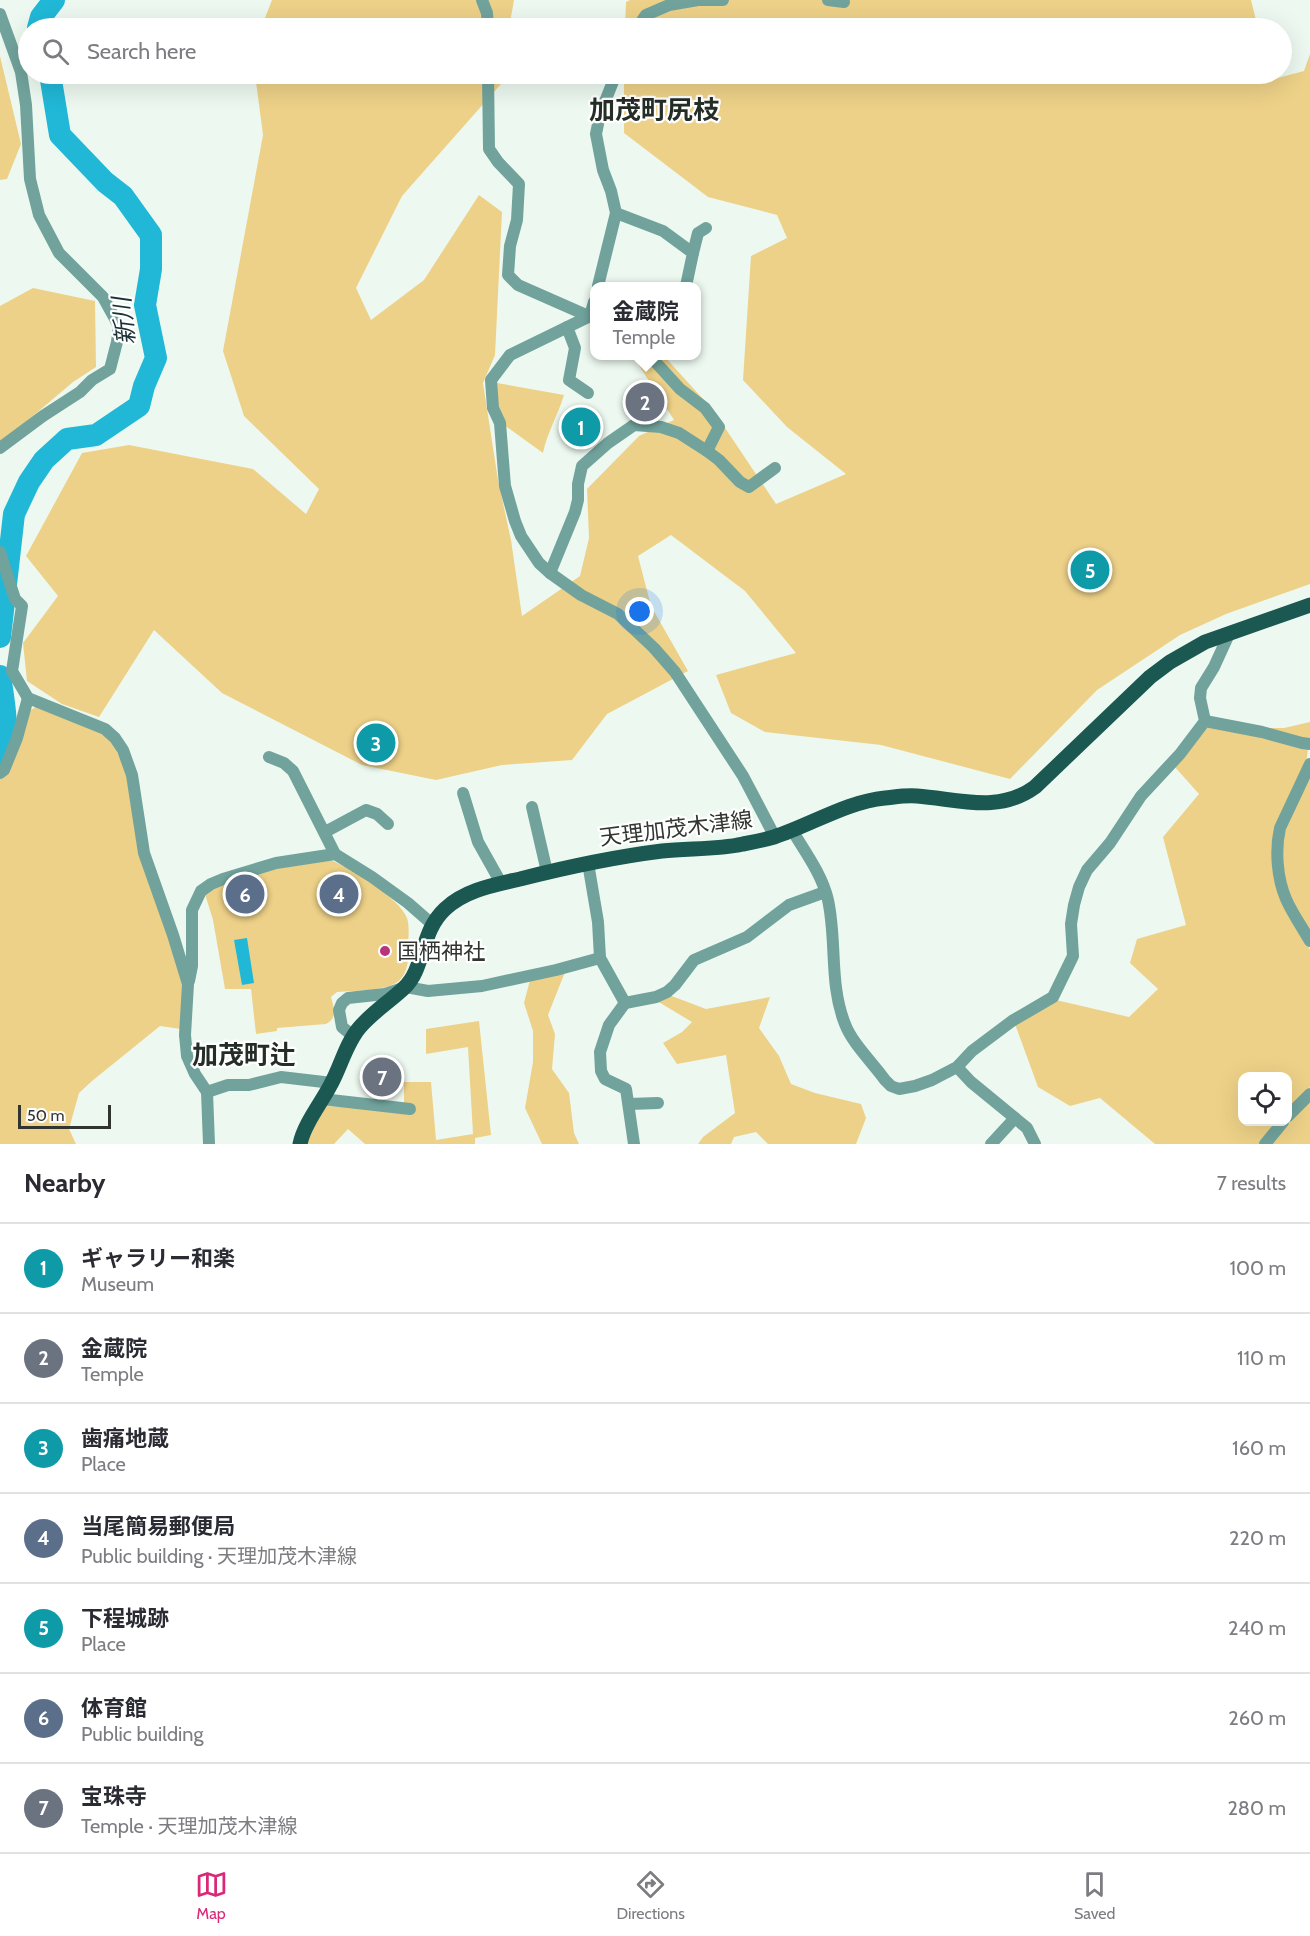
<!DOCTYPE html>
<html lang="en">
<head>
<meta charset="utf-8">
<style>
	body { margin:0; font-family:Cabin,"Noto Sans JP",sans-serif; background:#f2f2f3; color:#2b2b33 }
	.controls { position:absolute; right:18px; bottom:18px; display:grid; overflow:hidden; border-radius:12px; box-shadow:0 6px 24px #0002 }
	.controls button { width:54px; height:54px; display:grid; place-items:center; padding:0; border:0; border-bottom:2px solid #e1e1e2; background:#fff; color:#2b2b33; font:30px sans-serif }
	.scale { position:absolute; left:18px; bottom:15px; width:93px; box-sizing:border-box; padding-left:6px; border:3px solid #313532; border-top:0; font-size:16px; line-height:21px; white-space:nowrap; color:#313532; -webkit-text-stroke:4px #fff; paint-order:stroke }
	.you { position:absolute; left:640px; top:612px; width:21px; height:21px; margin:-15px; border:4px solid #fff; border-radius:50%; background:#1a73e8; box-shadow:0 0 0 9px #1a73e833 }
	.badge { display:grid; place-items:center; width:39px; height:39px; border-radius:50%; background:#db2777; color:#fff; font-size:20px; font-weight:700 }
	.pin { position:absolute; translate:-50% -50%; border:3px solid #fff; box-shadow:0 2px 6px #0006 }
	.popup { position:absolute; left:590px; top:282px; width:111px; height:78px; box-sizing:border-box; display:grid; place-content:center; border-radius:12px; background:#fff; filter:drop-shadow(0 2px 4px #0005); font-size:20px; white-space:nowrap; color:#7c7c81 }
	.popup b { font-size:22px; color:#2b2b33 }
	.popup::after { content:''; position:absolute; left:50%; top:100%; margin-left:-12px; border:12px solid transparent; border-top-color:#fff }
	.list { margin:0; padding:0; list-style:none }
	h2 { display:flex; justify-content:space-between; align-items:center; height:78px; margin:0; padding:0 24px; font-size:26px }
	h2 small { font-size:20px; font-weight:400; color:#7c7c81 }
	.list li { display:grid; grid-template-columns:39px 1fr auto; gap:18px; align-items:center; box-sizing:border-box; height:90px; padding:0 24px; border-top:2px solid #e1e1e2 }
	.list b { display:block; font-size:22px; white-space:nowrap }
	.list p { margin:0; font-size:20px; white-space:nowrap; color:#7c7c81 }
	.list em { font-size:20px; font-style:normal; color:#7c7c81 }
	.icon { flex:none; width:33px; height:33px; fill:none; stroke:currentColor; stroke-width:2; stroke-linecap:round; stroke-linejoin:round }
	.map { position:relative; flex:none; width:1310px; height:1144px; overflow:hidden }
	.search { position:absolute; background:#fff; box-shadow:0 6px 24px #0002; left:18px; right:18px; top:18px; height:66px; display:flex; align-items:center; gap:15px; box-sizing:border-box; padding:0 21px; border-radius:33px; color:#7c7c81; font-size:22px }
	.sheet { height:708px; background:#fff }
	nav { display:flex; justify-content:space-around; align-items:center; box-sizing:border-box; height:84px; border-top:2px solid #e1e1e2; background:#fff; font-size:16px; color:#7c7c81 }
	nav a { display:grid; justify-items:center; gap:3px }
	nav .on { color:#db2777 }
	.map>svg:first-child { display:block }
	.green { fill:#edd188 }
	.water { fill:#21b8d7 }
	.lines { fill:none; stroke-linecap:round; stroke-linejoin:round }
	.river { stroke:#21b8d7; stroke-width:22 }
	.street { stroke:#71a39c; stroke-width:12 }
	.primary { stroke:#1b5851; stroke-width:15 }
	.poi-dot { fill:#b93479; stroke:#fff; stroke-width:2 }
	.labels { text-anchor:middle; stroke-width:4.5; stroke-linejoin:round; paint-order:stroke }
	.street-label { font-size:22px; fill:#313532; stroke:#fff }
	.poi-label { font-size:22px; fill:#313532; stroke:#fff; text-anchor:start }
	.water-label { font-size:24px; font-style:italic; fill:#1a3136; stroke:#fff }
	.quarter-label { font-size:26px; font-weight:bold; fill:#252d27; stroke:#fff }
</style>
</head>
<body>
<div class="map">
<svg width="1310" height="1144" viewBox="0 0 1310 1144">
	<rect width="100%" height="100%" fill="#edf9f0"/>
	<g class="green">
		<path d="M272 0H514L509 28H261Z"/>
		<path d="M630 0H1251L1258 28H625L626 2Z"/>
		<path d="M1310 54V584L1226 614 1180 635 1097 690 1010 779 881 745 765 732 731 713 716 675 796 653 745 591 671 535 638 556 651 606 688 671 607 714 572 760 502 765 436 780 362 765 222 693 154 630 99 717 62 704 27 681 23 643 58 596 26 556 82 453 129 445 253 469 306 514 319 489 244 416 223 351 263 135 255 74H503L501 84 402 196 356 288 371 320 424 280 479 195 502 212 495 355 483 383 498 480 511 540 522 616 580 576 589 538 587 489 639 436 674 420 633 356H664L713 410 776 504 846 474 787 427 743 380 751 256 787 238 777 215 708 197 624 133V74H1268L1270 80 1304 71Z"/>
		<path d="M0 56 21 144 7 179 0 180Z"/>
		<path d="M33 288 95 301 96 367 73 382 0 444V306Z"/>
		<path d="M497 383 564 395C558 415 547 433 543 453L504 425 497 402Z"/>
		<path d="M36 707 102 733C116 745 121 759 127 776L184 985 181 1029 160 1026 92 1081 79 1093 69 1129 76 1144H0V777L25 713Z"/>
		<path d="M1310 722V740L1262 728H1284Z"/>
		<path d="M1212 727 1255 734 1308 749 1306 765 1274 855 1310 950V1087L1288 1109V1076H1242V1122H1277L1260 1144H1155L1100 1098 1070 1106 1038 1087 1015 1024 1056 1000 1129 1017 1158 989 1130 963 1137 939 1186 925 1163 837 1199 794 1174 766 1206 728Z"/>
		<path d="M1310 774V934L1289 897 1283 873 1282 838Z"/>
		<path d="M326 858C347 866 399 897 407 918 410 927 408 940 408 950 409 961 407 976 396 983 379 992 356 990 337 992L331 997C334 1008 338 1018 326 1024L277 1028V1031L256 1034 251 989H225L213 920 204 891 279 866Z"/>
		<path d="M565 972 548 1015 555 1034 552 1069 569 1093 574 1133 579 1144H542L525 1108 533 1062V1031L524 1003 530 980Z"/>
		<path d="M669 995 706 1009 770 997 759 1028 779 1056 791 1084 815 1093 861 1104 866 1118 856 1144H768L756 1132 734 1137 731 1144H698L703 1137 735 1113 726 1055 677 1064 663 1043 682 1032 692 1022 657 1001Z"/>
		<path d="M479 1021 491 1135 475 1138V1144H365L348 1129 334 1144H307L323 1106 354 1107 404 1112V1082H431L436 1140 473 1134 468 1047 426 1054V1029Z"/>
		<path d="M1310 1099V1144H1270L1279 1131Z"/>
	</g>
	<path class="water" d="M247 938 254 983 242 985 234 940Z"/>
	<g class="lines">
		<g class="river">
			<path d="M38 28 41 17 54 0"/>
			<path d="M0 637 14 514 29 482 44 460 67 439 96 435 139 406 144 386 156 358 145 305 151 269V235L123 196 105 182 60 135 50 74"/>
			<path d="M0 676C5 707 9 729 2 760L0 762"/>
		</g>
		<g class="street">
			<path d="M482 0 487 13 488 28"/>
			<path d="M828 0 844 2"/>
			<path d="M0 14 21 72 26 105 30 179 39 215 59 253 103 297 119 326 117 342 110 369 92 380 80 392 43 416 0 448"/>
			<path d="M637 28 646 15 669 5 698 0H723"/>
			<path d="M488 74 489 149 498 162 519 184 517 220 510 246 508 275 518 285 593 318"/>
			<path d="M616 213 663 231 693 253 686 286"/>
			<path d="M693 253 698 233 706 228"/>
			<path d="M598 286 616 213 611 191 603 170 596 134 600 114 616 74"/>
			<path d="M590 316 510 355 491 380 493 408 500 423 505 486 515 521 521 536 539 563 550 573 581 595 618 614 654 648 675 672 743 776 775 837"/>
			<path d="M590 316 594 302"/>
			<path d="M567 327 575 348 569 380 588 393"/>
			<path d="M650 356 680 389 705 408 719 427 707 451"/>
			<path d="M0 552 15 599 22 606 12 671 28 698 105 729 115 738 123 750 132 775 144 853 173 935 188 984 185 1035 187 1056 195 1074 207 1092 228 1085H249L281 1077 332 1083"/>
			<path d="M550 573 575 512 578 500V484L582 466 608 443 634 425 661 427 679 433 707 451 719 460 740 482 749 487 775 468"/>
			<path d="M1205 721 1262 732 1302 743 1310 744"/>
			<path d="M269 757 284 763 293 771 335 854 372 877 408 903 432 924"/>
			<path d="M1310 764 1280 828C1275 850 1277 878 1286 899 1292 913 1302 927 1310 941"/>
			<path d="M0 773 4 770 17 738 28 698"/>
			<path d="M463 793 478 842 501 883"/>
			<path d="M532 807 547 872"/>
			<path d="M792 830C805 852 822 874 828 900 837 941 829 984 845 1024 852 1043 873 1063 885 1080L891 1086 899 1089 915 1086 932 1080 957 1067 972 1051 1012 1021 1053 997 1073 956 1071 924 1074 905 1079 887 1087 870 1110 843 1141 796 1180 754 1205 721 1200 698 1201 688 1214 667 1230 632"/>
			<path d="M325 832 366 810 377 814 388 824"/>
			<path d="M588 863 598 922 600 958 625 1003 656 997 667 992 675 985 694 960 747 937 789 905 825 892"/>
			<path d="M189 981 192 966V910L201 891 211 884 223 879 276 863 335 854"/>
			<path d="M625 1003 609 1025 600 1052 601 1071 605 1079 626 1089 634 1144"/>
			<path d="M353 1036 342 1027 339 1010 342 1003 348 998 385 994 406 987 428 991 482 986 556 970 600 958"/>
			<path d="M957 1067 971 1082 1027 1128 1035 1144"/>
			<path d="M207 1092 209 1144"/>
			<path d="M322 1099 410 1109"/>
			<path d="M629 1104 658 1103"/>
			<path d="M1288 1116 1310 1094"/>
			<path d="M991 1144 1015 1118"/>
			<path d="M1265 1144 1283 1122"/>
		</g>
		<path class="primary" d="M300 1144C304 1124 322 1102 331 1084 341 1066 346 1043 360 1027 373 1012 389 1002 404 988 425 969 420 932 445 909 465 890 494 885 520 879 567 867 614 857 662 851 689 848 716 850 743 844 754 842 764 840 774 837 811 825 846 802 885 798 895 797 906 795 917 796 958 799 998 814 1035 787L1150 677 1170 662 1205 642 1310 605"/>
	</g>
	<circle class="poi-dot" cx="385" cy="951" r="6"/>
	<g class="labels">
		<g class="street-label">
			<text transform="translate(676 828) rotate(-7)" y="8">天理加茂木津線</text>
		</g>
		<g class="poi-label">
			<text x="397" y="959">国栖神社</text>
		</g>
		<g class="water-label">
			<text transform="translate(124 321) rotate(-96)" y="8">新川</text>
		</g>
		<g class="quarter-label">
			<text x="654" y="119">加茂町尻枝</text>
			<text x="244" y="1064">加茂町辻</text>
		</g>
	</g>
</svg>
<div class="controls">
<button><svg class="icon" aria-label="locate" viewBox="0 0 24 24"><circle cx="12" cy="12" r="6"/><path d="M12 2v4M12 18v4M2 12h4M18 12h4"/></svg></button>
</div>
<div class="scale">50 m</div>
<div class="you"></div>
<div class="pin badge" style="left:581px;top:427px;background:#0f9aa8">1</div>
<div class="pin badge" style="left:645px;top:402px;background:#6b7280">2</div>
<div class="popup"><b>金蔵院</b>Temple</div>
<div class="pin badge" style="left:376px;top:743px;background:#0f9aa8">3</div>
<div class="pin badge" style="left:339px;top:894px;background:#5c6f8a">4</div>
<div class="pin badge" style="left:1090px;top:570px;background:#0f9aa8">5</div>
<div class="pin badge" style="left:245px;top:894px;background:#5c6f8a">6</div>
<div class="pin badge" style="left:382px;top:1077px;background:#6b7280">7</div>
<div class="search"><svg class="icon" aria-label="search" viewBox="0 0 24 24"><circle cx="10" cy="10" r="6"/><path d="M15 15l6 6"/></svg>Search here</div>
</div>
<section class="sheet">
<h2>Nearby<small>7 results</small></h2>
<ul class="list">
<li><span class="badge" style="background:#0f9aa8">1</span><div><b>ギャラリー和楽</b><p>Museum</p></div><em>100 m</em></li>
<li><span class="badge" style="background:#6b7280">2</span><div><b>金蔵院</b><p>Temple</p></div><em>110 m</em></li>
<li><span class="badge" style="background:#0f9aa8">3</span><div><b>歯痛地蔵</b><p>Place</p></div><em>160 m</em></li>
<li><span class="badge" style="background:#5c6f8a">4</span><div><b>当尾簡易郵便局</b><p>Public building · 天理加茂木津線</p></div><em>220 m</em></li>
<li><span class="badge" style="background:#0f9aa8">5</span><div><b>下程城跡</b><p>Place</p></div><em>240 m</em></li>
<li><span class="badge" style="background:#5c6f8a">6</span><div><b>体育館</b><p>Public building</p></div><em>260 m</em></li>
<li><span class="badge" style="background:#6b7280">7</span><div><b>宝珠寺</b><p>Temple · 天理加茂木津線</p></div><em>280 m</em></li>
</ul>
</section>
<nav>
<a class="on"><svg class="icon" aria-label="map" viewBox="0 0 24 24"><path d="M3 6l6-2 6 2 6-2v14l-6 2-6-2-6 2zM9 4v14M15 6v14"/></svg>Map</a>
<a><svg class="icon" aria-label="directions" viewBox="0 0 24 24"><path d="M12 3l9 9-9 9-9-9zM9 14v-3h6M13 9l2 2-2 2"/></svg>Directions</a>
<a><svg class="icon" aria-label="saved" viewBox="0 0 24 24"><path d="M7 4h10v16l-5-4-5 4z"/></svg>Saved</a>
</nav>
</body>
</html>
